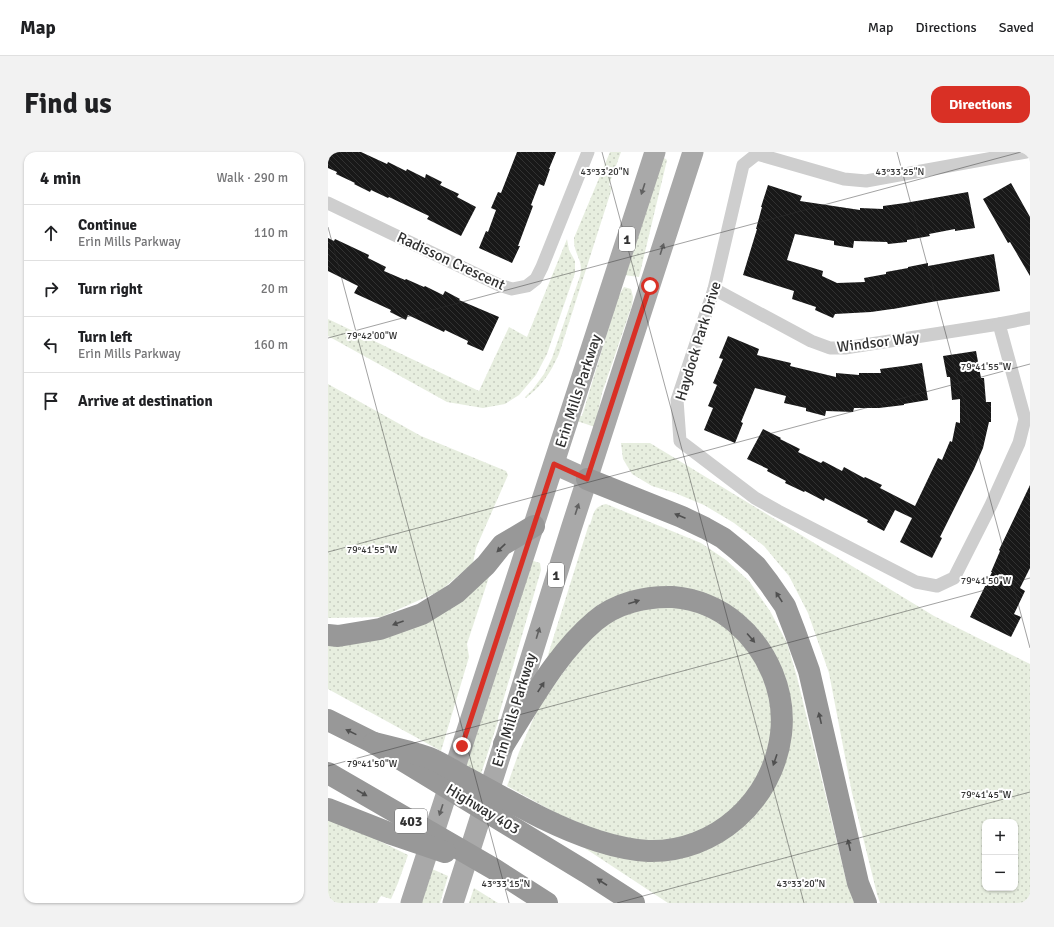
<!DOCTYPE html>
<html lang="en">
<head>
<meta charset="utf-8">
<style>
	body { margin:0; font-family:Signika,sans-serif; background:#f2f2f2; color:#202124 }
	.controls { position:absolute; right:12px; bottom:12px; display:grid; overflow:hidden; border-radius:8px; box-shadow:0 1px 3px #0004 }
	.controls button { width:36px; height:36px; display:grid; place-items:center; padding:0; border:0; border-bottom:1px solid #e0e0e0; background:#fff; color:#202124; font:20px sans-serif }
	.stop { position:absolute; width:12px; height:12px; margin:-9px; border:3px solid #d93025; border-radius:50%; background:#fff }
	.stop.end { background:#d93025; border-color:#fff; box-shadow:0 1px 4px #0008 }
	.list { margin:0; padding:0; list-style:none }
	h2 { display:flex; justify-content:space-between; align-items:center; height:52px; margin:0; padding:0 16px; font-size:17px }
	h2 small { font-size:13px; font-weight:400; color:#757577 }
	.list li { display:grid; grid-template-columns:26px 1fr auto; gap:12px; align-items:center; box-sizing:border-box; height:56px; padding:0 16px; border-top:1px solid #e0e0e0 }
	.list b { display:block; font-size:15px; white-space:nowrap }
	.list p { margin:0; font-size:13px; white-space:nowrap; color:#757577 }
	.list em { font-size:13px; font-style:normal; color:#757577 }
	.icon { flex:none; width:22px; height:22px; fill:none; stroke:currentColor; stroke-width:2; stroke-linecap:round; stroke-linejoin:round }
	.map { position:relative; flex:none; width:702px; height:751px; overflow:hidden; border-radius:12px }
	header { display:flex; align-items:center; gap:24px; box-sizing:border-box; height:56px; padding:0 20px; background:#fff; border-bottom:1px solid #e0e0e0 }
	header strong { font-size:19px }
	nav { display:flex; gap:22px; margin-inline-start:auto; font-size:14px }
	.intro { display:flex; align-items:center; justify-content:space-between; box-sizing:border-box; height:96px; padding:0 24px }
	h1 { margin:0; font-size:28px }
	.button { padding:10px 18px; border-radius:12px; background:#d93025; color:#fff; font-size:14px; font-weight:700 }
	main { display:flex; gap:24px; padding:0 24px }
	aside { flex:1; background:#fff; border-radius:12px; box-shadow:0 1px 3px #0004 }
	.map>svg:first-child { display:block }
	.grass { fill:url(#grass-dots); fill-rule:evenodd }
	.building { fill:url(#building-back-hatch) }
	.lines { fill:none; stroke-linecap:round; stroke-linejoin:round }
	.minor { stroke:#cecece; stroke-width:13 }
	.primary { stroke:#a9a9a9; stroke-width:21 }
	.motorway { stroke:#989898; stroke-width:22 }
	.oneway { fill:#616161 }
	.oneway2 { fill:#505050 }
	.route { stroke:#d93025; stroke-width:5 }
	.ticks { fill:none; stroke:#313131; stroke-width:1; stroke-opacity:0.45 }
	.labels { text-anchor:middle; stroke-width:4; stroke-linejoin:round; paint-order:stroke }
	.shield { fill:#fff; stroke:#6f6f6f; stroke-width:1 }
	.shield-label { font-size:14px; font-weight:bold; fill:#313131 }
	.street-label { font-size:15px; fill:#313131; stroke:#fff }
	.ticks-label { font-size:10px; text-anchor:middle; fill:#313131; stroke:#fff; stroke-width:4; stroke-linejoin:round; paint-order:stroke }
</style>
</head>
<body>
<header>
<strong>Map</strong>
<nav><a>Map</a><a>Directions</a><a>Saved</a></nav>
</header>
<div class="intro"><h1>Find us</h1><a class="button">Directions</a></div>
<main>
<aside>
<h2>4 min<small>Walk · 290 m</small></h2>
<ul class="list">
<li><svg class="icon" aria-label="ahead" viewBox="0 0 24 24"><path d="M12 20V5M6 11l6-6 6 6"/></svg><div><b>Continue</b><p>Erin Mills Parkway</p></div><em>110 m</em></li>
<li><svg class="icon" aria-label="right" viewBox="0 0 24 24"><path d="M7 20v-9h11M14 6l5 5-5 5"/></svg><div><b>Turn right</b></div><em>20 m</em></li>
<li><svg class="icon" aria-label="left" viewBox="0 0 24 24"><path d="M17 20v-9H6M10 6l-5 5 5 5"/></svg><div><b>Turn left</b><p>Erin Mills Parkway</p></div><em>160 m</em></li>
<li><svg class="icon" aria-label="arrive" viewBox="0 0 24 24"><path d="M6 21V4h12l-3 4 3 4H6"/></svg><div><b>Arrive at destination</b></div></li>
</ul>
</aside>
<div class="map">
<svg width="702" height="751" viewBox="0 0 702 751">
	<defs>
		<pattern id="grass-dots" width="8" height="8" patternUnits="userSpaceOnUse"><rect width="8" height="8" fill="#e7eedf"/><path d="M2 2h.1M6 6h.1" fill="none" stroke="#c7cdc0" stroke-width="1.8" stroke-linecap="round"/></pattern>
		<pattern id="building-back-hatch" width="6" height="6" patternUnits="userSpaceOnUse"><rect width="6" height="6" fill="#181818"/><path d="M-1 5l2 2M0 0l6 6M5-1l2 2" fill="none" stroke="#313131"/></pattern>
	</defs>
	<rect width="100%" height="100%" fill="#fff"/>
	<g class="grass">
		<path d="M282 0H293L281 33 284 36 231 202C221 223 216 231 198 246L197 245 205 237 216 222 224 206 252 124C255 111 250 107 247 96 246 93 246 89 246 86Z"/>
		<path d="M335 5 339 8 311 125 296 123Z"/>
		<path d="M239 87 241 98 247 109V121L219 202 208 223 191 243 177 252 155 256 119 250 0 184V167L151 239 181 175 199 185Z"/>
		<path d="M296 135 303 137 305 145 304 153 274 241 267 275 249 269 251 264H254L290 145Z"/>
		<path d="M0 232 93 284 178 319 180 323 148 396 145 411 112 439 53 465 0 466Z"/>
		<path d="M293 291H322L606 464 702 512V751H552L549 742 524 641 501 521 480 461 461 424 436 394 406 371 376 353 347 341 324 334 304 322 295 307ZM657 670H687V736H657Z"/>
		<path d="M278 352 373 391 398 408 421 429 442 459 459 491 469 525 518 728 526 751H340L246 689 378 694 455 603 425 478 309 441 219 506 261 372 262 373C266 361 265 355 278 352Z"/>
		<path d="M202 408 212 411 213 418 170 566V569L153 622 138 613Z"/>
		<path d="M161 425 139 492 141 505 113 599 0 537V491Z"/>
		<path d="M319 454 368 457 394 470 426 501 444 553 445 578 440 602 429 629 401 663 361 685 323 691 270 679 226 660 179 634 191 600 210 556 257 490 277 472Z"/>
		<path d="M0 667 19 673 80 703 70 731 63 747 53 744 49 751H0Z"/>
		<path d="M104 717 120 724 112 751H93Z"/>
		<path d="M146 736 170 751H141Z"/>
	</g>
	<g class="building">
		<path d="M0 0H33L59 12 60 10 78 19 79 17 97 26 98 22 114 30 112 33 131 42 129 45 148 55 133 84 99 67 101 64 61 45 60 46 43 38 42 40 26 32 27 31 8 22 9 20 0 16Z"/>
		<path d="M189 0H228L221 17H222L216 34 211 32 203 53 205 54 190 94H192L184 111 151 96 158 79 160 80 168 58 163 56 170 40 173 41Z"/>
		<path d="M683 31 702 65V124L682 90 680 91 655 47Z"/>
		<path d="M440 33 474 44 472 49 532 58V56L555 57V54L577 51 640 40 647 76 627 79V77L601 82 602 84 579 88V90L560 92 559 90 526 89 525 96 506 93V89L467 82 459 108 495 119 494 124 509 131 537 130 536 126 558 122V120L580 116V115L600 111V114L666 102 672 139 609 149 565 157H564L543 160 507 162 505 166 487 158 488 155 464 147 466 139 415 123 429 77H428L434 55H433Z"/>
		<path d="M0 86 6 89 7 87 41 103 40 106 58 115 56 119 77 128 78 127 96 135 97 134 115 143 117 139 132 147 131 148 171 165 155 199 139 192 140 189 117 178 116 180 80 163 78 168 62 160 63 158 26 141 30 134 0 119Z"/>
		<path d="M400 184 431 197 429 203 463 211 462 214 508 225V221L531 223V221H553L552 217 575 214 594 211 600 248 576 252V253L551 256H526L525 260 498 259 497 264 478 259V256L456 251 458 244 427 236 413 270 415 271 407 291 376 278 385 256 380 254 389 233 385 231 395 207 391 206Z"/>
		<path d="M648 199 653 226H656L658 250H663V270H661L655 296 646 317 612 385 614 386 604 406 572 390 584 366 567 358 556 379 539 370 540 368 497 346 496 349 477 339 476 340 457 331 458 329 439 319 440 317 419 307 435 277 453 286 452 287 472 297 470 300 493 311 495 309 514 319 516 315 536 326 537 325 554 333 552 336 587 354 610 306 614 308 622 289 624 290 628 270 632 271V247L624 248 622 225H619L615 204Z"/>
		<path d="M702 333V416L692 436 697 439 686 462 693 465 683 485 642 465 664 420H663L672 399 671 398Z"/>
	</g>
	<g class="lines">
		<g class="minor">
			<path d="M0 51 171 133 184 137 199 134 208 127 214 115 260 0"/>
			<path d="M386 137 483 189 502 196H517L671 172 702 166"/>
			<path d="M671 172 697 267 691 291 663 353 626 426 609 434 588 430 450 359 427 346 352 289 349 248 386 137 415 13 429 2 516 27 538 29 698 0"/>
		</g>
		<g class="primary">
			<path d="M226 312 259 327"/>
			<path d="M83 751 327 0"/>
			<path d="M125 751 176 592 243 377 365 0"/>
		</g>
		<g class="motorway">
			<path d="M259 327 354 365 377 376 395 386 411 399 428 414 441 431 457 454 467 480 481 519 530 731 538 751"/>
			<path d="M0 483 10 484 52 477 94 462 128 441 158 413 174 393 206 374"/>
			<path d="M0 568 46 591 258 720 306 751"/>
			<path d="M46 591C58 594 70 597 82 600 89 602 97 604 104 607 115 612 126 619 137 625 180 648 223 674 270 689 286 694 302 698 320 699 387 701 445 649 453 582 458 541 440 498 408 471 391 456 368 447 345 445 318 444 288 451 267 469 229 501 203 550 176 592"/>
			<path d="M0 621 166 717 219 751"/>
			<path d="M0 657 61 681 117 700"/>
		</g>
	</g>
	<defs><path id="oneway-solid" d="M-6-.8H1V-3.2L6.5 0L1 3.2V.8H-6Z"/></defs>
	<g class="oneway">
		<use href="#oneway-solid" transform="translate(315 37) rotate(108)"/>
		<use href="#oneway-solid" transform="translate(334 97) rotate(-72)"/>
		<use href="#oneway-solid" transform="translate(249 357) rotate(-72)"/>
		<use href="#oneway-solid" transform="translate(210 481) rotate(-73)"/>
		<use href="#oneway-solid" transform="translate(113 658) rotate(108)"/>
	</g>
	<g class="oneway2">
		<use href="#oneway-solid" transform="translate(352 364) rotate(-157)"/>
		<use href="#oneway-solid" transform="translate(173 396) rotate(136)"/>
		<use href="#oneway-solid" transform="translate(451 445) rotate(-123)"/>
		<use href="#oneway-solid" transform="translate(306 450) rotate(-18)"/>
		<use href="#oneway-solid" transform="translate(70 471) rotate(160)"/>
		<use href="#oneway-solid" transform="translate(423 486) rotate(49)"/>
		<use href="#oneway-solid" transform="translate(213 535) rotate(-57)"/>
		<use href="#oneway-solid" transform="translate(492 566) rotate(-103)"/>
		<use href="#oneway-solid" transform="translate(23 580) rotate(-154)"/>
		<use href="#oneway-solid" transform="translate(447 608) rotate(109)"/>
		<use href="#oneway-solid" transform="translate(34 641) rotate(30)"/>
		<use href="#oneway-solid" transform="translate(521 693) rotate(-103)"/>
		<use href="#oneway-solid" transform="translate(274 730) rotate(-147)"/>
	</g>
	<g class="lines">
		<path class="route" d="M134 594 226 312 259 327 322 134"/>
	</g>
	<path class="ticks" d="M274 0 476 751M569 0 702 496M0 75 181 751M0 186 693 0M0 400 702 212M0 614 702 426M289 751 702 640"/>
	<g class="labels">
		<g class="shield">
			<rect x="291" y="75" width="16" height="24" rx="3"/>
			<rect x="220" y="411" width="16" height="24" rx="3"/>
			<rect x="67" y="657" width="32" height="24" rx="3"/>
		</g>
		<g class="shield-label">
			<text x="299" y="92">1</text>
			<text x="228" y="428">1</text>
			<text x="83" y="674">403</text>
		</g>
		<g class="street-label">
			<text transform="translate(123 109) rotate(25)" y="5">Radisson Crescent</text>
			<text transform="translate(370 189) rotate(-73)" y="5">Haydock Park Drive</text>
			<text transform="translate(550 190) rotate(-7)" y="5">Windsor Way</text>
			<text transform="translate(250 239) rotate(-72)" y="5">Erin Mills Parkway</text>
			<text transform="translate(186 558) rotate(-73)" y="5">Erin Mills Parkway</text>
			<text transform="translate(155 657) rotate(31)" y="5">Highway 403</text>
		</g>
	</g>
	<g class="ticks-label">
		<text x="277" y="23">43°33'20"N</text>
		<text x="572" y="23">43°33'25"N</text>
		<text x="44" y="187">79°42'00"W</text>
		<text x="658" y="218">79°41'55"W</text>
		<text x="44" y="401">79°41'55"W</text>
		<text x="658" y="432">79°41'50"W</text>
		<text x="44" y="615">79°41'50"W</text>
		<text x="658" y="646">79°41'45"W</text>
		<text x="178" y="735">43°33'15"N</text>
		<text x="473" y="735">43°33'20"N</text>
	</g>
</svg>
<div class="controls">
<button>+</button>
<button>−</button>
</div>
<div class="stop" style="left:322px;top:134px"></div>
<div class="stop end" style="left:134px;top:594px"></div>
</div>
</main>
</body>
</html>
